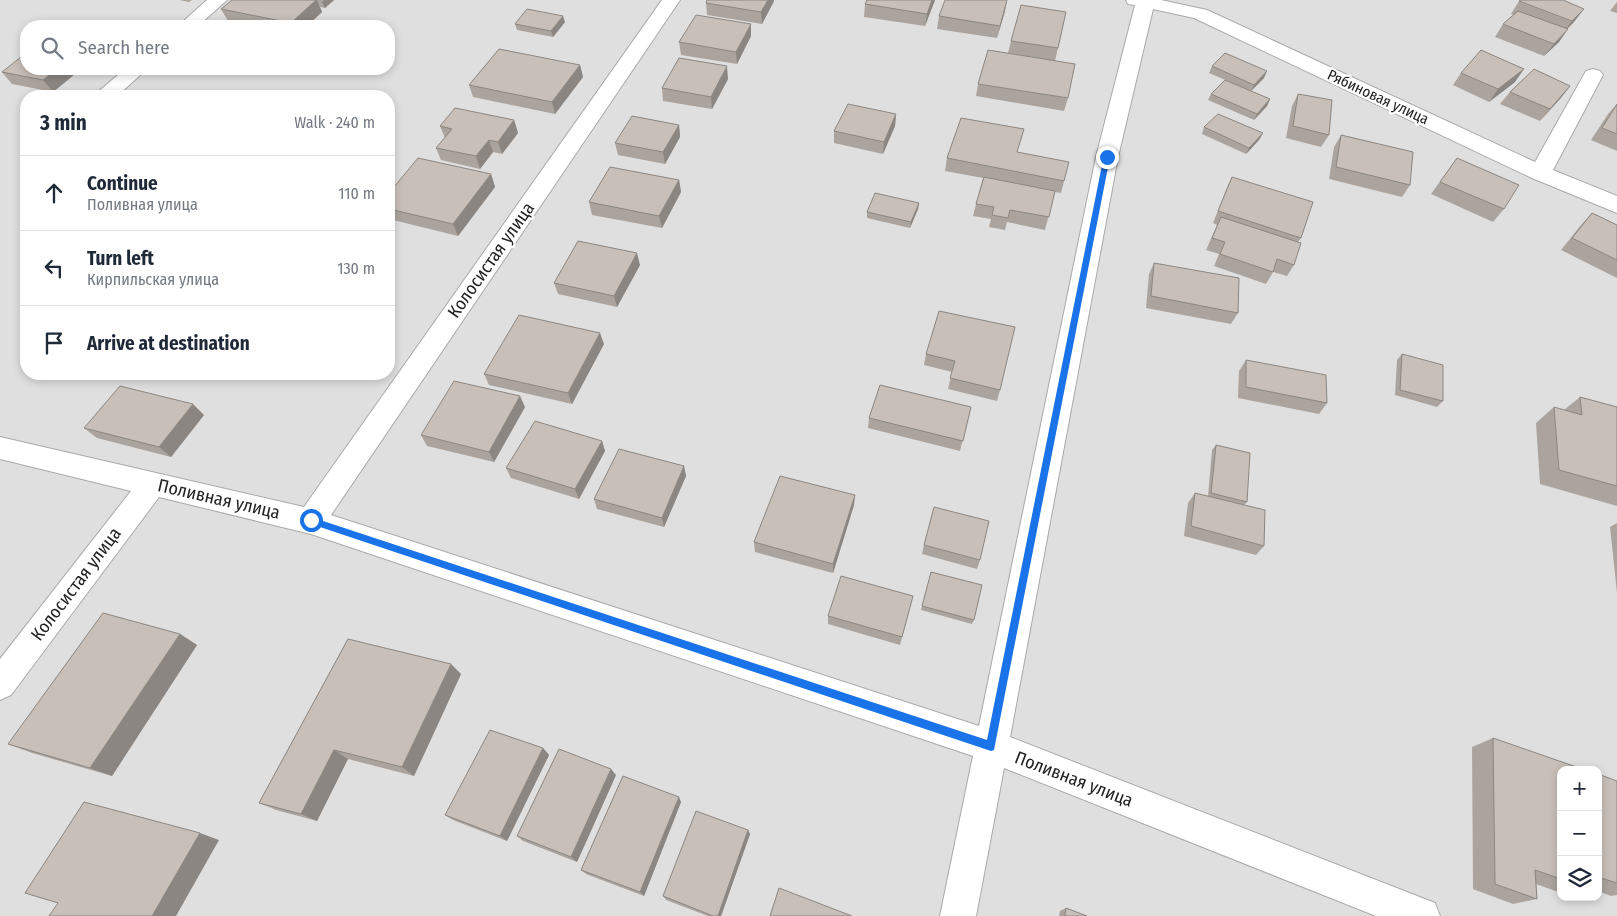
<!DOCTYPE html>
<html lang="en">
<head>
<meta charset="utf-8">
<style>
	body { margin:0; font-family:"Fira Sans Condensed",sans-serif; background:#f6f6f7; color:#1f2937 }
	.controls { position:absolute; right:15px; bottom:15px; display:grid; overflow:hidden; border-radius:10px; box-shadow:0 2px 8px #0003 }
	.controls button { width:45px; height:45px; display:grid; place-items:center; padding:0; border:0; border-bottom:1px solid #e0e1e3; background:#fff; color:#1f2937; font:25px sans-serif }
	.stop { position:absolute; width:15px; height:15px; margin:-11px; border:4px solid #1a73e8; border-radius:50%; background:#fff }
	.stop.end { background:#1a73e8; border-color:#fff; box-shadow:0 1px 5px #0008 }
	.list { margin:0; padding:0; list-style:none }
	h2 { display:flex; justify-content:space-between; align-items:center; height:65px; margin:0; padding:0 20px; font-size:21px }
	h2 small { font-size:16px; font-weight:400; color:#747a83 }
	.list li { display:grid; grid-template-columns:32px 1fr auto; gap:15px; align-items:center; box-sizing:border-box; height:75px; padding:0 20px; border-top:1px solid #e0e1e3 }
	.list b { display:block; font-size:19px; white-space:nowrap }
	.list p { margin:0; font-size:16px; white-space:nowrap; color:#747a83 }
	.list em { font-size:16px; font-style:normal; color:#747a83 }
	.icon { flex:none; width:28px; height:28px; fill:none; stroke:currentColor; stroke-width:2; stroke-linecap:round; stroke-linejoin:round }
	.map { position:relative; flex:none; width:1617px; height:916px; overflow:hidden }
	.search { position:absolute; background:#fff; box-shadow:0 2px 8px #0003; left:20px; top:20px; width:375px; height:55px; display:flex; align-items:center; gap:12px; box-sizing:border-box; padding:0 18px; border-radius:20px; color:#747a83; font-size:19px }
	.panel { position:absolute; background:#fff; box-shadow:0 2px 8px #0003; left:20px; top:90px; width:375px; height:290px; border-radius:20px }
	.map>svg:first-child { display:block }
	.residential { fill:#e0dfdf; fill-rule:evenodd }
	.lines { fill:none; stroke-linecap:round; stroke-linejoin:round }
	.minor-casing { stroke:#a9a9a9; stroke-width:2 }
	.minor { fill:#fff; fill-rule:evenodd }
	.wall { fill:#aba49e }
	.shaded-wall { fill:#8b8681 }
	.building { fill:#c7bfb8; stroke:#8b8681 }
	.route { fill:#1a73e8 }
	.labels { text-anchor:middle; stroke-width:4.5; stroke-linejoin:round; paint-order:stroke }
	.far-street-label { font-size:15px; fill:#222; stroke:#fff }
	.street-label { font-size:18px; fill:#222; stroke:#fff }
</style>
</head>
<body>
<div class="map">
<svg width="1617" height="916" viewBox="0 0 1617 916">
	<rect width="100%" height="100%" fill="#f2efe9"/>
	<path class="residential" d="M0 0H1617V916H0ZM26 26H389V69H26ZM26 96H389V374H26ZM1561 770H1598V897H1561Z"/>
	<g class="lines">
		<g class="minor-casing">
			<g id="minor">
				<path d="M207 0H227L198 26H178Z"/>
				<path d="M662 0H680L331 515 979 726 1096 157 1135 5 1128 4 1126 0H1161L1207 10 1535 162 1586 71 1593 69 1600 71 1603 75 1553 170 1617 196V213L1532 178 1194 18 1153 9 1118 157 1010 737 1435 903 1440 916H1376L1004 768 976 916H940L973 756 311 534 159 497 11 695 0 700V659L131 491 0 459V437L304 507Z"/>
				<path d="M125 69H147L117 96H95L98 92Z"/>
			</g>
		</g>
		<use href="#minor" class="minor"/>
	</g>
	<g class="wall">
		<path d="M179 0H192L189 2Z"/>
		<path d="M232 0H334L325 8 320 7 322 12 307 26H252L228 21 221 9Z"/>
		<path d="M935 0 925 26 864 17 865 4Z"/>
		<path d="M774 1 762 24 707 15 706 3Z"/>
		<path d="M1519 1 1574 22 1567 29 1559 42 1544 56 1495 37 1503 24 1514 15 1511 14Z"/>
		<path d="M1617 2V13L1610 11Z"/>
		<path d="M1005 11 997 38 937 29 939 16Z"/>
		<path d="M1066 12 1055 61 1008 53 1011 41Z"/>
		<path d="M565 22 553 37 517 30 515 24Z"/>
		<path d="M751 24V36L737 64 681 55 679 42Z"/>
		<path d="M580 65 583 77 555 114 473 97 469 85Z"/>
		<path d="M1212 66 1264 78 1251 91 1209 73Z"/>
		<path d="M81 69 53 92 12 84 2 72Z"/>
		<path d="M273 69H292L289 72Z"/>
		<path d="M1461 73 1515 82 1489 102 1453 85Z"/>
		<path d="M728 79 712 109 663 101 662 88Z"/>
		<path d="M978 84 1068 98 1064 111 976 96Z"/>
		<path d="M1570 86 1540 121 1500 104 1510 92Z"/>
		<path d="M1211 94 1270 99 1267 106 1254 120 1208 100Z"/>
		<path d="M1298 94 1329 135 1321 147 1286 138 1292 106Z"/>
		<path d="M1617 104V151L1591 140 1608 114Z"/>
		<path d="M896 114 895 126 883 154 834 143V131Z"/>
		<path d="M514 120 518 133 502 154 493 152 480 169 441 160 436 148 445 138 440 126Z"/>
		<path d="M679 125 680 137 665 164 618 155 615 143Z"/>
		<path d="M1204 127 1263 133 1259 140 1246 154 1202 134Z"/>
		<path d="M1341 135 1410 185 1402 197 1329 179 1334 147Z"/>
		<path d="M1018 152 1064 181 1061 193 1055 192 1045 230 1007 222 1005 230 989 227 991 219 973 216 976 204 983 178 945 171 947 158Z"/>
		<path d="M1457 158 1504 209 1493 222 1431 194Z"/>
		<path d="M491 174 495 187 458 236 389 219V209Z"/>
		<path d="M1232 177 1301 238 1298 242 1294 265 1287 276 1273 272 1266 284 1214 266 1219 254 1206 250 1217 225 1213 223 1226 190Z"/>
		<path d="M679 180 681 192 662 228 592 215 589 202Z"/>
		<path d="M919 203 918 209 910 228 867 218V212Z"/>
		<path d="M1592 213 1617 225V278L1561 250 1581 225Z"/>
		<path d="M1154 263 1238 313 1231 324 1146 308 1149 274Z"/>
		<path d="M640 265 617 307 558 294 554 283Z"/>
		<path d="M939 311 1000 390 997 401 948 389 952 372 924 365 926 354Z"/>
		<path d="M604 344 572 404 489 385 484 374Z"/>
		<path d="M1402 354 1443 401 1437 407 1395 395 1397 360Z"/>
		<path d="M1246 360 1327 403 1319 414 1238 398 1239 371Z"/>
		<path d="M1580 397 1617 407V506L1540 484 1536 423 1554 407 1564 410Z"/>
		<path d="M525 407 494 462 427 446 421 435Z"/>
		<path d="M971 407 960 451 868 428 869 418Z"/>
		<path d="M204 415 171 457 97 438 84 428Z"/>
		<path d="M602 441 605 451 579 499 511 478 506 468Z"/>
		<path d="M1216 445 1247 502 1244 505 1264 546 1256 555 1184 536 1188 503 1195 493 1208 496 1212 450Z"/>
		<path d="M684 466 686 476 664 527 597 509 594 499Z"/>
		<path d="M854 505 833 573 755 552 754 542Z"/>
		<path d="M1617 523V593L1610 527Z"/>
		<path d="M924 545 980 560 977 569 922 554Z"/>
		<path d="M931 572 974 620 972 624 921 610Z"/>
		<path d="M913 596 900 645 828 624V616Z"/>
		<path d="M180 634 197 645 112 776 32 753 8 744Z"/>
		<path d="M348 639 461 674 414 776 348 759 317 821 276 810 259 803Z"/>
		<path d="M1493 738 1561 770V893L1536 884 1537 899 1513 904 1473 889 1472 747Z"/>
		<path d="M543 748 549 755 507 841 453 820 445 815Z"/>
		<path d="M1598 774 1617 781V895L1611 896 1598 891Z"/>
		<path d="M616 775 577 862 523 841 517 836Z"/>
		<path d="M681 802 644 896 586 874 581 870Z"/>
		<path d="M748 830 750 834 721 916H708L666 900 663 896Z"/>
		<path d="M1066 908 1087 916H1059L1060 911Z"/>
	</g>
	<g class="shaded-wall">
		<path d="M316 0H317L322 12 307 26H292L291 23Z"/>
		<path d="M324 0H334L325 8 322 2Z"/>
		<path d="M768 0H774V1L762 24 761 12Z"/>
		<path d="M932 0H935L925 26 927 14Z"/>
		<path d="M1007 0 1005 11 997 38 1000 26Z"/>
		<path d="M1584 9 1574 22 1562 34 1572 21Z"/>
		<path d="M563 16 565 22 553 37 551 31Z"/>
		<path d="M751 24V36L737 64 736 52Z"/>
		<path d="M1568 29 1559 42 1544 56 1554 44Z"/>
		<path d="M580 65 583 77 555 114 552 102Z"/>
		<path d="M727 66 728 79 712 109 711 97Z"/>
		<path d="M57 69H81L53 92 43 80Z"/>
		<path d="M287 69H292L289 72Z"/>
		<path d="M1524 69 1515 82 1489 102 1498 89Z"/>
		<path d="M1267 71 1264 78 1251 91 1254 85Z"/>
		<path d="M1570 86 1561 98 1540 121 1550 109Z"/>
		<path d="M1270 99 1267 106 1254 120 1257 114Z"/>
		<path d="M896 114 895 126 883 154 884 142Z"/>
		<path d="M514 120 518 133 502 154 498 142Z"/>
		<path d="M679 125 680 137 665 164 663 152Z"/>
		<path d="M1263 133 1259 140 1246 154 1249 148Z"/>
		<path d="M489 140 493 152 480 169 476 156Z"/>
		<path d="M491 174 495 187 458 236 453 224Z"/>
		<path d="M679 180 681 192 662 228 659 216Z"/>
		<path d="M919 203 918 209 910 228 911 222Z"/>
		<path d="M637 253 640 265 617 307 614 296Z"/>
		<path d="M600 333 604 344 572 404 568 393Z"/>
		<path d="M520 396 525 407 494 462 489 452Z"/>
		<path d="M193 404 204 415 171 457 159 447Z"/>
		<path d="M602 441 605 451 579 499 575 489Z"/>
		<path d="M684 466 686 476 664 527 662 518Z"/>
		<path d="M855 495 854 505 833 573V564Z"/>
		<path d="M180 634 197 645 112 776 90 768Z"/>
		<path d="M451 664 461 674 414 776 402 767Z"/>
		<path d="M543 748 549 755 507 841 500 836Z"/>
		<path d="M334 750 348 759 317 821 301 814Z"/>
		<path d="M611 769 616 775 577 862 571 857Z"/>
		<path d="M679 797 681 802 644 896 640 892Z"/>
		<path d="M748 830 750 834 721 916H718Z"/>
		<path d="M200 833 219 840 176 916H152Z"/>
	</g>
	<g class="building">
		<path d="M232 0H316L291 23 221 9Z"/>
		<path d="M707 0H768L761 12 706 3Z"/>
		<path d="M867 0H932L927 14 865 4Z"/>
		<path d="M945 0H1007L1000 26 939 16Z"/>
		<path d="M1521 0H1563L1584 9 1572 21 1519 1Z"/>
		<path d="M1021 5 1066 12 1058 48 1011 41Z"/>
		<path d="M527 9 563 16 551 31 515 24Z"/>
		<path d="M1518 11 1568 29 1554 44 1503 24Z"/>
		<path d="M696 15 751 24 736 52 679 42Z"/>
		<path d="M264 21 290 26H258Z"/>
		<path d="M499 49 580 65 552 102 469 85Z"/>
		<path d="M988 50 1075 64 1068 98 978 84Z"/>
		<path d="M1481 50 1524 69 1498 89 1461 73Z"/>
		<path d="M26 53V69H57L43 80 2 72Z"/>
		<path d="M1225 53 1267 71 1254 85 1212 66Z"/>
		<path d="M679 58 727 66 711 97 662 88Z"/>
		<path d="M1534 69 1570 86 1550 109 1510 92Z"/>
		<path d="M1225 80 1270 99 1257 114 1211 94Z"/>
		<path d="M1298 94 1332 100 1329 135 1293 126Z"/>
		<path d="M848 104 896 114 884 142 834 131Z"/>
		<path d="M1617 104V134L1602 128Z"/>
		<path d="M455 108 514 120 498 142 489 140 476 156 436 148 452 129 440 126Z"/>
		<path d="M1218 114 1263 133 1249 148 1204 127Z"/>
		<path d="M632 116 679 125 663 152 615 143Z"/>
		<path d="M961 118 1024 129 1017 152 1069 162 1064 181 947 158Z"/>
		<path d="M1341 135 1413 152 1410 185 1336 167Z"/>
		<path d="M418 158 491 174 453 224 389 209V193Z"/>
		<path d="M1457 158 1519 185 1504 209 1440 182Z"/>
		<path d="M610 167 679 180 659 216 589 202Z"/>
		<path d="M984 177 1055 191 1049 217 1010 210 1008 218 992 215 994 207 976 204Z"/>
		<path d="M1232 177 1313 202 1301 238 1218 211Z"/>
		<path d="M875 193 919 203 911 222 867 212Z"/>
		<path d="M1592 213 1617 225V260L1572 238Z"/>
		<path d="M1221 217 1301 243 1294 265 1277 259 1273 272 1220 254 1225 242 1212 238Z"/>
		<path d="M578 241 637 253 614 296 554 283Z"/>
		<path d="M1154 263 1239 278 1238 313 1151 296Z"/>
		<path d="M939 311 1015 327 1000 390 950 378 955 361 926 354Z"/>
		<path d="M519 315 600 333 568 393 484 374Z"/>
		<path d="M1402 354 1443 365V401L1400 390Z"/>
		<path d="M1246 360 1326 375 1327 403 1246 387Z"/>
		<path d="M454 381 520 396 489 452 421 435Z"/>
		<path d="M880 385 971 407 963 441 869 418Z"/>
		<path d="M120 386 193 404 159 447 84 428Z"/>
		<path d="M1580 397 1617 407V486L1559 470 1554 407 1582 415Z"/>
		<path d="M535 421 602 441 575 489 506 468Z"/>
		<path d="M1216 445 1250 453 1247 502 1211 493Z"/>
		<path d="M619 449 684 466 662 518 594 499Z"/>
		<path d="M780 476 855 495 833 564 754 542Z"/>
		<path d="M1195 493 1265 510 1264 546 1191 526Z"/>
		<path d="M934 507 989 521 980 560 924 545Z"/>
		<path d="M931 572 982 585 974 620 922 606Z"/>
		<path d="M841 576 913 596 902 637 828 616Z"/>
		<path d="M103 613 180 634 90 768 8 744Z"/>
		<path d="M348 639 451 664 402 767 334 750 301 814 259 803Z"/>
		<path d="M490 730 543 748 500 836 445 815Z"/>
		<path d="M1493 738 1585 770H1561V879L1535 870 1537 899 1495 884Z"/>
		<path d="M559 749 611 769 571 857 517 836Z"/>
		<path d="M1598 774 1617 781V883L1598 877Z"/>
		<path d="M623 776 679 797 640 892 581 870Z"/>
		<path d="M84 802 200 833 152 916H49L58 903 25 893Z"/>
		<path d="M696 811 748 830 718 916H713L663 896Z"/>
		<path d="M779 888 852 916H770Z"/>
		<path d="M1066 908 1087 916H1065Z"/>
	</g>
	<path class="route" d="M1104 155 1110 157 994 750 991 751 311 524 307 520 311 517 987 740Z"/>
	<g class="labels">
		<g class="far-street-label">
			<text transform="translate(1378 97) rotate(25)" y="5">Рябиновая улица</text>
		</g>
		<g class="street-label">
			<text transform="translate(491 260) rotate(-55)" y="6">Колосистая улица</text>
			<text transform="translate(219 499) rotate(13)" y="6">Поливная улица</text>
			<text transform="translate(76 584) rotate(-53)" y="6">Колосистая улица</text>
			<text transform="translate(1074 779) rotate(21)" y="6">Поливная улица</text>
		</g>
	</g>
</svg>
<div class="controls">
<button>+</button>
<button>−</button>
<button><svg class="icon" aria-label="layers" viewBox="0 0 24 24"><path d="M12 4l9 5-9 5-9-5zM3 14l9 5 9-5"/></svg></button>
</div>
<div class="stop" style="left:311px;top:520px"></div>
<div class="stop end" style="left:1107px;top:157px"></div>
<div class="search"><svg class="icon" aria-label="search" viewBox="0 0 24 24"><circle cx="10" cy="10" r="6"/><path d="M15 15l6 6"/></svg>Search here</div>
<section class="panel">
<h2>3 min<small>Walk · 240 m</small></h2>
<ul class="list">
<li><svg class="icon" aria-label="ahead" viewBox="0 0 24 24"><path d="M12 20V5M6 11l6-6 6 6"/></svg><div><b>Continue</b><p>Поливная улица</p></div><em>110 m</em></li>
<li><svg class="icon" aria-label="left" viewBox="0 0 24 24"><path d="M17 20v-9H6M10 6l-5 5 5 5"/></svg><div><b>Turn left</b><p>Кирпильская улица</p></div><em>130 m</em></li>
<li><svg class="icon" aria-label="arrive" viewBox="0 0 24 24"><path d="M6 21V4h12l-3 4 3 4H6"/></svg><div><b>Arrive at destination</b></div></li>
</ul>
</section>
</div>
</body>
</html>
